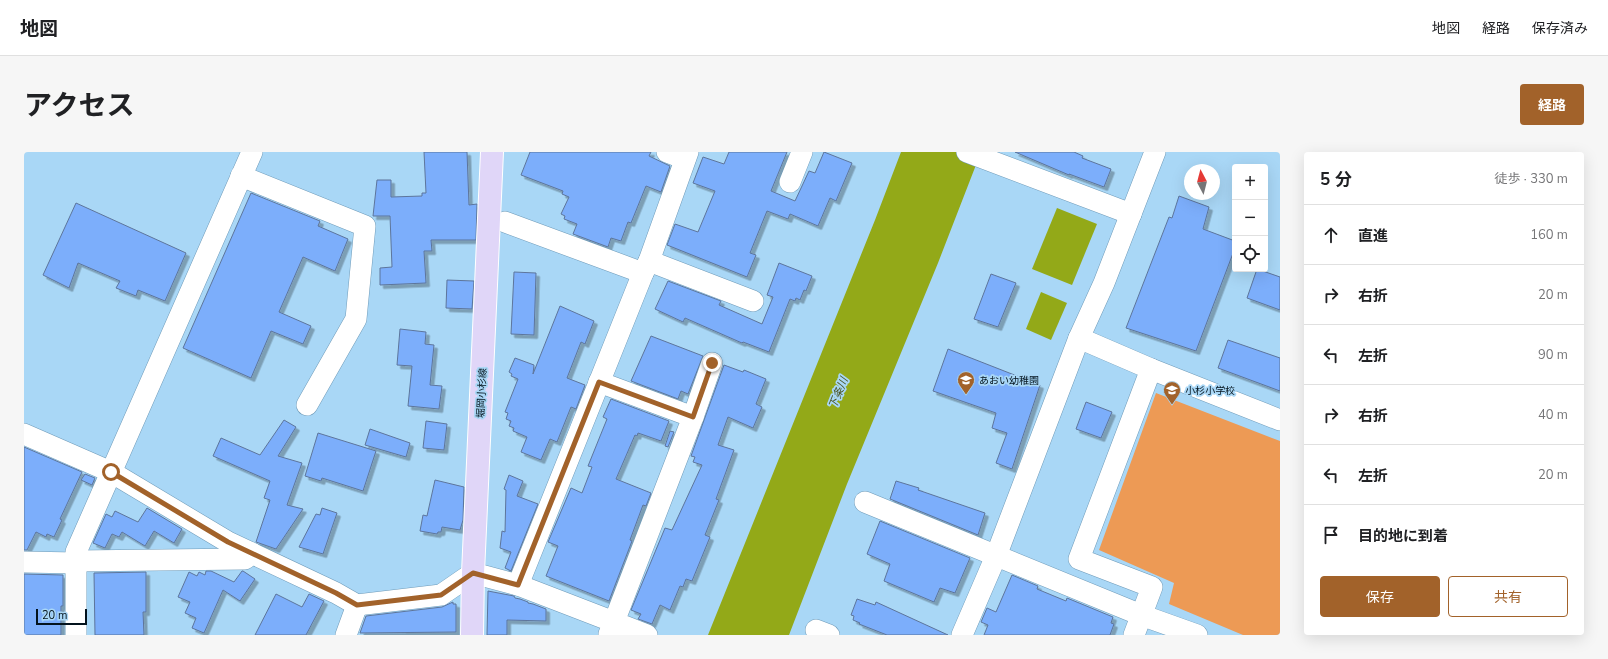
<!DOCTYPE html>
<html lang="ja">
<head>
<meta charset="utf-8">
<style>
	body { margin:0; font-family:"Nunito Sans","Noto Sans JP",sans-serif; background:#f6f6f6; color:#202124 }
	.controls { position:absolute; right:12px; top:12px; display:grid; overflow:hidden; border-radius:4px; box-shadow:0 4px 16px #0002 }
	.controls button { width:36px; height:36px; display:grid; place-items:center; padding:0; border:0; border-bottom:1px solid #e0e0e0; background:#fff; color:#202124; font:20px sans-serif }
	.compass { position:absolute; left:1160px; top:12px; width:36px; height:36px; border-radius:50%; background:#fff; box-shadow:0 4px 16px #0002; rotate:353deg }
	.scale { position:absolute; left:12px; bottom:10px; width:51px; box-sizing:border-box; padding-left:4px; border:2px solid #03131d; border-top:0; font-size:11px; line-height:14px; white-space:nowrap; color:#03131d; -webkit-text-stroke:3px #a9d7f6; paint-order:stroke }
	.stop { position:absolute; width:12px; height:12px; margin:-9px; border:3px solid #a2622a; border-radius:50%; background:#fff }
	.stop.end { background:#a2622a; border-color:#fff; box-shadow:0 1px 4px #0008 }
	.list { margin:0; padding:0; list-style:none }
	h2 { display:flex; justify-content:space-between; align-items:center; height:52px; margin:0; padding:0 16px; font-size:17px }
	h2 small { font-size:13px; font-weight:400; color:#757577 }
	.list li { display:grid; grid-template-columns:26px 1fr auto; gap:12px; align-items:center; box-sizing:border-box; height:60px; padding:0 16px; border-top:1px solid #e0e0e0 }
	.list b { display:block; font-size:15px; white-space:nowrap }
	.list em { font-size:13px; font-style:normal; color:#757577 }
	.actions { display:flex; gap:8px; padding:12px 16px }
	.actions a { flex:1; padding:9px 0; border:1px solid #a2622a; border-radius:4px; text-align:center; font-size:14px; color:#a2622a }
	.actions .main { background:#a2622a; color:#fff }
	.icon { flex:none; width:22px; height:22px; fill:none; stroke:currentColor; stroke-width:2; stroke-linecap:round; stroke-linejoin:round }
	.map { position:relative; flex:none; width:1256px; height:483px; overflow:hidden; border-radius:4px }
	header { display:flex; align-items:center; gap:24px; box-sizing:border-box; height:56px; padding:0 20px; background:#fff; border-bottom:1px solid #e0e0e0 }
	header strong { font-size:19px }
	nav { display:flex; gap:22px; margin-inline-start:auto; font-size:14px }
	.intro { display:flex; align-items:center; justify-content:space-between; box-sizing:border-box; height:96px; padding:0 24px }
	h1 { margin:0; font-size:28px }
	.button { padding:10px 18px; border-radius:4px; background:#a2622a; color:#fff; font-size:14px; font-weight:700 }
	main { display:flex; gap:24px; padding:0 24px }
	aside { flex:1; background:#fff; border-radius:4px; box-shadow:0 4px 16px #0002 }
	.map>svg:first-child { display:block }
	.green { fill:#ed9a55 }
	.water { fill:#93a918 }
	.building { fill:#7baefb; stroke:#5d759b; filter:url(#shadow) }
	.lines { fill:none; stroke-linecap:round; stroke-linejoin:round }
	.minor-casing { stroke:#6f9bb9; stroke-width:22 }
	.major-casing { stroke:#fff; stroke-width:24 }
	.minor { stroke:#fff; stroke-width:21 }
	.major { stroke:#e0d6f8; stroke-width:22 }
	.route { stroke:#a2622a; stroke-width:5 }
	.labels { text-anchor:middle; stroke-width:3.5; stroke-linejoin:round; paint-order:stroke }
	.poi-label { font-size:10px; fill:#03131d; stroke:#a9d7f6; text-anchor:start }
	.street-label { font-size:10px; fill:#03131d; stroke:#a9d7f6 }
	.water-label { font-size:11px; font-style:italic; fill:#4b5522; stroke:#a9d7f6 }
</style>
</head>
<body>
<header>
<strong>地図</strong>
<nav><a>地図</a><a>経路</a><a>保存済み</a></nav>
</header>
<div class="intro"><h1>アクセス</h1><a class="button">経路</a></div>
<main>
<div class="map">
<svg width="1256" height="483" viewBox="0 0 1256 483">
	<defs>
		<filter id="shadow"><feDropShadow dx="3.5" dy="3.5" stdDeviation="0" flood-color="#0004"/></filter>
	</defs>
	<rect width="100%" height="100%" fill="#a9d7f6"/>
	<path class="green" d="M1132 241 1256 289V483H1219L1145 452 1150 431 1075 398Z"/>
	<g class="water">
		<path d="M877 0H957L914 111 823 332 765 483H684L851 68Z"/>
		<path d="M1033 56 1073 72 1048 133 1008 117Z"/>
		<path d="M1017 140 1043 151 1027 188 1002 177Z"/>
	</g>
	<g class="building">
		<path d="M400 0H443L445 53 453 52 452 88H407L408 99H400L402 131 356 133V116L368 115 366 64H349L353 28H367V45L398 44V41H402Z"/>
		<path d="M506 0H627L625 4 646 14 637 40 622 34 607 71 604 70 597 89 587 86 584 95 549 82 553 72 540 67 541 64 537 62 545 45 538 42 539 39 497 23Z"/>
		<path d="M705 0H763L747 39 771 49 785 19 791 21 800 0 828 11 812 49 806 46 794 74 766 62 764 67 743 59 726 101 732 103 723 125 643 93 651 72 674 80 691 39 669 31 679 5 700 12Z"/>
		<path d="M991 0H1050L1059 4 1058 6 1087 17 1080 35 1045 22V23Z"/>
		<path d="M227 41 296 69 294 74 324 87 311 119 279 105 255 160 287 174 279 192 247 179 227 226 159 196Z"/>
		<path d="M1155 44 1185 55 1179 77 1211 89V96L1172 199 1102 176 1145 65 1148 66Z"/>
		<path d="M52 51 162 101 141 149 114 138 112 144 92 136 96 129 54 111 45 136 19 123Z"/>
		<path d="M755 111 788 124 782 139 780 138 776 148 772 146 771 149 766 147 745 200 719 190 718 191 661 166 659 170 631 157 644 129 697 149 695 153 738 172 749 145 743 143Z"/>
		<path d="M1233 117 1256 125V158L1223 146Z"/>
		<path d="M490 120 512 121 510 183 487 182Z"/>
		<path d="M967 122 992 131 974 175 950 167Z"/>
		<path d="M423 128 450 129 448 157 422 156Z"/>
		<path d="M536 154 570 169 561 192 557 190 543 226 561 233 552 257 547 255 533 290 526 287 517 308 497 300 503 285 489 279 490 276 485 274 487 269 482 267 484 261 481 260 494 227 487 224 488 222 485 220 491 206 510 213 509 222Z"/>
		<path d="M376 177 402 180 401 192 410 193 406 233 418 234 415 257 384 254 388 214 373 213Z"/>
		<path d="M627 184 679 204 664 242 657 239 654 247 607 229Z"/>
		<path d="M1204 188 1256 206V239L1194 216Z"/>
		<path d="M924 197 1016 233 988 317 972 311 983 281 968 276 972 261 909 239Z"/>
		<path d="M700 213 719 220 720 218 742 227 732 252 738 255 729 276 704 265 694 293 710 298 692 347 695 348 681 383 686 385 668 429 662 427 659 435 656 434 646 458 636 453 628 472 614 467 617 462 607 458 641 376 648 378 678 313 669 310 671 305 667 304Z"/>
		<path d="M587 247 645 269 637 289 614 281 613 284 611 283 592 327 627 341 622 354 619 353 606 388 608 389 585 449 522 424 534 394 524 390 547 336 558 341 568 315 564 314 583 267 579 265Z"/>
		<path d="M1062 250 1088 260 1077 286 1052 277Z"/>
		<path d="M260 268 272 275 254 304 278 311 263 353 279 357 252 397 232 390 246 348 240 346 246 329 189 304 197 286 236 303Z"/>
		<path d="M402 269 423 272 420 298 399 296Z"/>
		<path d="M346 277 386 291 382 305 341 293Z"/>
		<path d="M646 279 650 280 644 295 641 294Z"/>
		<path d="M294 281 352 299 339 339 298 326 297 329 281 324Z"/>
		<path d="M0 295 58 320 36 367 38 368 30 385 23 382 22 385 12 380 3 398H0Z"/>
		<path d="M61 322 71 326 68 333 57 328Z"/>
		<path d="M485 323 499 329 493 344 514 352 487 419 481 416 487 400 476 396 478 379 481 380 482 338 480 337Z"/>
		<path d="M411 328 440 335 439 368 436 378 418 375 417 380H414L413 382 396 379 399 363 403 364Z"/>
		<path d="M872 329 895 336 894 338 961 361 954 383 866 347Z"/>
		<path d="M123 356 158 377 150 391 130 379 121 394 98 380 95 385 88 382 81 396 69 391 82 362 88 365 91 359 114 370Z"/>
		<path d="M298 356 313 361 299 402 275 395 292 362 296 363Z"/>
		<path d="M856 369 946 406 931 441 916 436 910 450 860 429 866 412 843 402Z"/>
		<path d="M182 419H187L210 430 218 419H219L231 427 216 449 199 438 180 481 168 476 172 466 161 461 166 450 154 445 165 420 173 424 175 420 181 423Z"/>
		<path d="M122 420V460H119L120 483H71L70 421Z"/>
		<path d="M0 422 39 423V454H37V483H0Z"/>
		<path d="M988 423 1014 434 1013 437 1042 449 1043 446 1089 465 1087 471 1090 472 1086 483H960L964 473 957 470 963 456 972 460Z"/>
		<path d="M464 439 490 444 491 446 496 447 504 450V451L509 452 522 457V469L483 468V483H463Z"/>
		<path d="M252 442 278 455 285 442 300 449 282 483H231Z"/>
		<path d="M833 447 851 453 852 450 924 483H863L835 472 836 471 829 468 830 464 827 463Z"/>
		<path d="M429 450V452H432V480L336 481 342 464 418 455Z"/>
	</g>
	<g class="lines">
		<g class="minor-casing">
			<g id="minor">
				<path d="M643 0 661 7"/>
				<path d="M943 0 1107 62"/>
				<path d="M217 24 341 74 332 167 283 253"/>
				<path d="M766 30 778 0"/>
				<path d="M481 70 619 121"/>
				<path d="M625 109 729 149"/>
				<path d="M1055 186 1127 217 1055 407 1128 435 1110 483"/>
				<path d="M1127 217 1256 268"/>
				<path d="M575 230 669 265 590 470 623 483"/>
				<path d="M669 265 688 211"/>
				<path d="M0 282 87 320 204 390 312 441 333 453 417 443 449 421 494 433 619 121 625 109 664 0"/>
				<path d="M841 350 1117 463 1173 483"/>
				<path d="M52 409 221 407 228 401"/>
				<path d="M0 410 52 411"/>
				<path d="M494 433 590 470 585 482"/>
				<path d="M792 478 805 483"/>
				<path d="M52 483V400L228 0"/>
				<path d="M322 483 333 453"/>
				<path d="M938 483 972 404 1055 186 1080 131 1131 0"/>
			</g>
		</g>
		<g class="major-casing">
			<path id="major" d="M448 483 449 421 468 0"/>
		</g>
		<use href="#minor" class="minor"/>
		<use href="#major" class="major"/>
	</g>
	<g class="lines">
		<path class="route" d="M87 320 204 390 312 441 333 453 417 443 449 421 494 433 575 230 669 265 688 211"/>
	</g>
	<defs>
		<g id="school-pin" transform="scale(0.9)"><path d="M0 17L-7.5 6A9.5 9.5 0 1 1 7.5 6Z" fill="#a2622a" stroke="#a9d7f6"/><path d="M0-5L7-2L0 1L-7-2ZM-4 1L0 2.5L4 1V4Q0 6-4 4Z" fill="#fff"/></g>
	</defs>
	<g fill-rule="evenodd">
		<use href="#school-pin" x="942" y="228"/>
		<use href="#school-pin" x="1148" y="238"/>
	</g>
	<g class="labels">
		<g class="poi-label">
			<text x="955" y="232">あおい幼稚園</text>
			<text x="1161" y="242">小杉小学校</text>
		</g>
		<g class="street-label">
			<text transform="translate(457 241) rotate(-87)" y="4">堀岡小杉線</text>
		</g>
		<g class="water-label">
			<text transform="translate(814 241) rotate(-68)" y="4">下条川</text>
		</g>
	</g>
</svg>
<div class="controls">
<button>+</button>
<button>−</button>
<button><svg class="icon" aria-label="locate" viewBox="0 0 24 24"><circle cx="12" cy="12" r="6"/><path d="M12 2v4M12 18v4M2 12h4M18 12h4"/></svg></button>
</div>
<svg class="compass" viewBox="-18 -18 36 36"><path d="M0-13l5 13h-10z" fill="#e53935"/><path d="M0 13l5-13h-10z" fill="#757577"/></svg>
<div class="scale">20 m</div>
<div class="stop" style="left:87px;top:320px"></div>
<div class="stop end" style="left:688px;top:211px"></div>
</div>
<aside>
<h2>5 分<small>徒歩 · 330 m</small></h2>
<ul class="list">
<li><svg class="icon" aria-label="ahead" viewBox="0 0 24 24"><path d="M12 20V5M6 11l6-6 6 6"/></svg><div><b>直進</b></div><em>160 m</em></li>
<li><svg class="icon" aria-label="right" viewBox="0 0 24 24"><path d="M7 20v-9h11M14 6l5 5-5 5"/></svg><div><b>右折</b></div><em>20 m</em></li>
<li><svg class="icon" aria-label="left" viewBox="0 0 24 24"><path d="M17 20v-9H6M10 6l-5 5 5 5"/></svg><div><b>左折</b></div><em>90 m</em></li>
<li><svg class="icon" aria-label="right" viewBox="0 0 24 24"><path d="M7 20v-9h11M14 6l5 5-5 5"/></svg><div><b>右折</b></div><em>40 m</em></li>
<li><svg class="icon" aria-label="left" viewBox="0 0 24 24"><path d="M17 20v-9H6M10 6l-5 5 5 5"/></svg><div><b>左折</b></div><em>20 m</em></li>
<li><svg class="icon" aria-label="arrive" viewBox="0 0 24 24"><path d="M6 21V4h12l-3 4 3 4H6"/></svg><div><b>目的地に到着</b></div></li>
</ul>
<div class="actions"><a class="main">保存</a><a>共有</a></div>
</aside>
</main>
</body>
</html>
